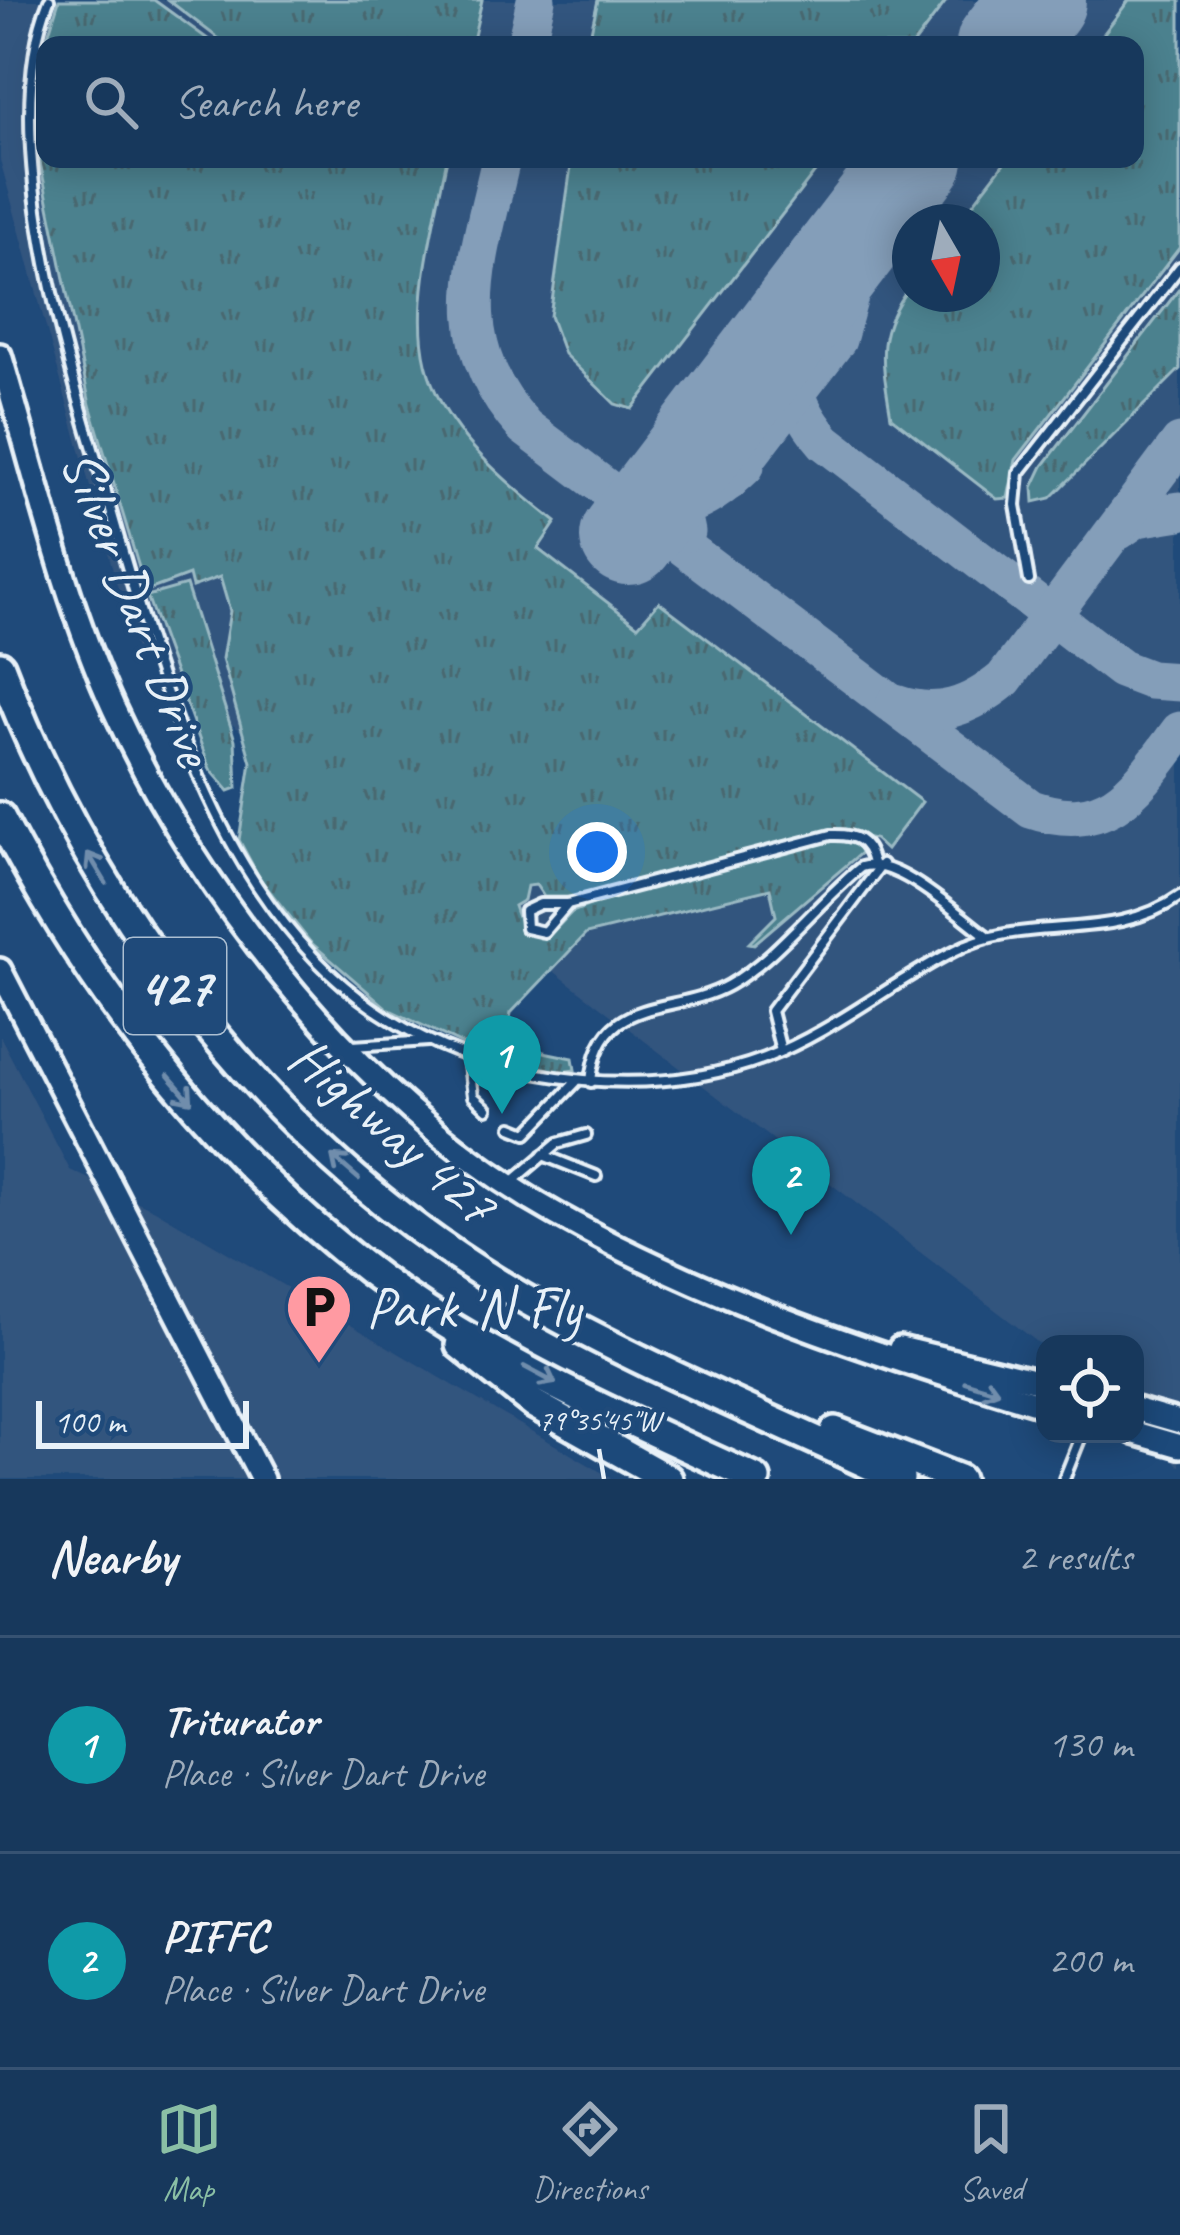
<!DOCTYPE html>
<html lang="en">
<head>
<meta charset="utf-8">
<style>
	body { margin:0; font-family:Caveat,sans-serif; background:#244365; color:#f1f3f6 }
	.controls { position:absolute; right:36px; bottom:36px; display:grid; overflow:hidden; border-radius:24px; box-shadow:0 6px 30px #0003 }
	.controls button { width:108px; height:108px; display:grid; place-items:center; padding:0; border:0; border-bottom:3px solid #365272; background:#17385c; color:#f1f3f6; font:60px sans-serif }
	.compass { position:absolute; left:892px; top:204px; width:108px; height:108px; border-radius:50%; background:#17385c; box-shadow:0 6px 30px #0003; rotate:171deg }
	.scale { position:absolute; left:36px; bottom:30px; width:213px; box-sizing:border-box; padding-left:12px; border:6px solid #e8f1f8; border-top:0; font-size:33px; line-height:42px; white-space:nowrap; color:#e8f1f8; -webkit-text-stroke:9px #1f4a7a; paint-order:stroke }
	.you { position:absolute; left:597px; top:852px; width:42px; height:42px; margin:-30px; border:9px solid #fff; border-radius:50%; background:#1a73e8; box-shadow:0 0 0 18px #1a73e833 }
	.badge { display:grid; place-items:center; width:78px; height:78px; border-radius:50%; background:#8abfa5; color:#fff; font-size:39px; font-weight:700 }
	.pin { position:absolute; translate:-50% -99px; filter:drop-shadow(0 3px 6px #0008) }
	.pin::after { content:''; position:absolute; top:63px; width:42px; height:36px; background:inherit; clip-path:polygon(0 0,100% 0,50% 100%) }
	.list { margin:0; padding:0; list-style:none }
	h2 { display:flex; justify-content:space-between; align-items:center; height:156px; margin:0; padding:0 48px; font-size:51px }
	h2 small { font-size:39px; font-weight:400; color:#9eacbb }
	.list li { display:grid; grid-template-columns:78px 1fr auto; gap:36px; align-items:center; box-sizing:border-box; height:216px; padding:0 48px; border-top:3px solid #365272 }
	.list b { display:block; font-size:45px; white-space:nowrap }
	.list p { margin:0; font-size:39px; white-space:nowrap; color:#9eacbb }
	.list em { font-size:39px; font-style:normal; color:#9eacbb }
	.icon { flex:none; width:66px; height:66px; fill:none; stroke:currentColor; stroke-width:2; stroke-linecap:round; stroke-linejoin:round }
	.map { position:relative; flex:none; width:1180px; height:1479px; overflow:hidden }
	.search { position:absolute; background:#17385c; box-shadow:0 6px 30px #0003; left:36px; right:36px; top:36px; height:132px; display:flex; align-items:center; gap:30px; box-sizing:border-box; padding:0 42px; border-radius:24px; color:#9eacbb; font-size:45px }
	.sheet { height:588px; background:#17385c }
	nav { display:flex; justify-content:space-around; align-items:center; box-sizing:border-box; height:168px; border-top:3px solid #365272; background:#17385c; font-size:33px; color:#9eacbb }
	nav a { display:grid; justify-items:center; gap:6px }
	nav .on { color:#8abfa5 }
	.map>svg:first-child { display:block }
	.built { fill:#33547e; fill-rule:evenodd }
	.grass { fill:url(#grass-tufts); stroke:#9ab9c3; stroke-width:3 }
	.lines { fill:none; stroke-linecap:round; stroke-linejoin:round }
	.taxiway { stroke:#849eb9; stroke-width:39 }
	.runway { stroke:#849eb9; stroke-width:96 }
	.lane-casing { stroke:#e8f1f8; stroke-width:16 }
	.secondary-casing { stroke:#e8f1f8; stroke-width:30 }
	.highway-casing { stroke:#e8f1f8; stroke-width:36 }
	.lane { stroke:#1f4a7a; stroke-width:8 }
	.secondary { stroke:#1f4a7a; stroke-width:21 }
	.highway { stroke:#1f4a7a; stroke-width:27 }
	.oneway { stroke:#6f8dac }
	.ticks { fill:none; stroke:#e8f1f8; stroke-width:4.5 }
	.labels { text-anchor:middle; stroke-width:9; stroke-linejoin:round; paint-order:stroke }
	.shield { fill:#1f4a7a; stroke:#acbfd2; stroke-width:3 }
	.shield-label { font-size:54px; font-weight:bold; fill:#e8f1f8 }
	.street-label { font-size:57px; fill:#e8f1f8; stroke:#1f4a7a }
	.poi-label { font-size:57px; fill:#e8f1f8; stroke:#1f4a7a; text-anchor:start }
	.ticks-label { font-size:30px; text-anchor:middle; fill:#e8f1f8; stroke:#1f4a7a; stroke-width:9; stroke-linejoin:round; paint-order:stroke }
</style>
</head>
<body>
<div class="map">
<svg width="1180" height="1479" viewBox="0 0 1180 1479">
	<defs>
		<pattern id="grass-tufts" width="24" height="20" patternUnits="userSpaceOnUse" patternTransform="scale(3)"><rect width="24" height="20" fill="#4c818e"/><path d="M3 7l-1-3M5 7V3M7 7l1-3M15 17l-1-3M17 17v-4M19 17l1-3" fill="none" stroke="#49676f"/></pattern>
	</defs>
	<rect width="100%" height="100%" fill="#1f4a7a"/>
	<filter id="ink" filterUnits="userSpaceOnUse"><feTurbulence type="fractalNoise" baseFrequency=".00833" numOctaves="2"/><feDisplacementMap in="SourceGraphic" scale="24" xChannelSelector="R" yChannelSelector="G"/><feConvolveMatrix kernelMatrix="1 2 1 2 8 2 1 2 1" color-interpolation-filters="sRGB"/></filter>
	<g filter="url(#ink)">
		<g class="built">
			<path d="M0 0H1180V1467L1135 1421V1344H1045V1348L135 650 0 160ZM45 45H1135V159H45ZM910 222H982V294H910Z"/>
			<path d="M0 1036 70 1170 155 1210 613 1479H0Z"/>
		</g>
		<g class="grass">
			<path d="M59 0H154L216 45H45V159H447C406 348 396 396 556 522L538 549 638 626 659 602 922 802 886 850 874 839 836 830 577 897H544L536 885 527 886 524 900 514 906 522 929 540 938 549 936 572 912 600 901 830 838 861 846 862 852 754 944 749 943 776 916 770 889 586 934 511 1013 507 1035 534 1050 573 1058 575 1070 561 1072 479 1052 388 1009 310 942 260 879 239 840 251 762 222 659 230 611 220 577 192 587 189 575 146 591 90 405 36 143 40 61Z"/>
			<path d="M168 0H482L472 45H227Z"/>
			<path d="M598 0H947L913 45H588Z"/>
			<path d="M1129 0H1180V247L1016 460 1008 498 997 499 891 417C882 362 874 333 910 286V294H982V222H959L1007 159H1135V45H1095Z"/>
			<path d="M572 159H825L632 409 615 404 564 354 550 316Z"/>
			<path d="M1180 288V369L1051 498 1034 502 1033 487 1043 466Z"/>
			<path d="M186 585 235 740 237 788 229 791 210 769 147 596Z"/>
		</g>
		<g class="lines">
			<g class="taxiway">
				<path d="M526 45 536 0"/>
				<path d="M501 159C478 262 445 340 525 427L1031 809C1109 836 1138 787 1180 731"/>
				<path d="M810 297C784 354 783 394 825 442L1121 669 1150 680 1180 682"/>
				<path d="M686 459 679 498 686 532"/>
				<path d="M729 481 837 340 871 217"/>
				<path d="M628 502C679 520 709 500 745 466"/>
				<path d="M1118 531 1137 518 1180 511"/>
				<path d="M895 704C938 719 970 707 1004 679L1180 443"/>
			</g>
			<g class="runway">
				<path d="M1004 45 1038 0"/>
				<path d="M628 537 916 159"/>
			</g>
			<g class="lane-casing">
				<g id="lane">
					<path d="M49 0C0 120 57 329 94 452 168 702 230 1018 532 1073 610 1087 690 1086 765 1058 833 1032 889 984 954 951 1025 913 1112 945 1180 896"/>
					<path d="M1029 580 1016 505 1019 473 1180 267"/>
					<path d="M568 904 544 932 526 928 525 911 540 904H568L831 835C855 834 867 839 873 863"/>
					<path d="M353 1046 428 1041"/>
					<path d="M781 1051 771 1011 882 864"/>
					<path d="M468 1056 473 1096 487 1109"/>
					<path d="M591 1082C599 991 672 1017 729 985 775 959 819 901 861 867 895 855 958 915 987 936"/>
					<path d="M512 1127 527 1133 576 1082"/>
					<path d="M543 1155 596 1176"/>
					<path d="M513 1181 558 1143 586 1135"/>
					<path d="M1064 1479 1082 1434"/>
				</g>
			</g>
			<g class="secondary-casing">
				<g id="secondary">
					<path d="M0 355C35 473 63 597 114 709 203 904 367 1108 556 1214 709 1300 878 1356 1045 1406"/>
					<path d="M0 970 262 1479"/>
					<path d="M900 1348 1045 1383"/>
					<path d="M1135 1409 1180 1422"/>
					<path d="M1135 1433 1180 1446"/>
				</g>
			</g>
			<g class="highway-casing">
				<g id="highway">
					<path d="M0 666C98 924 282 1159 523 1298 644 1367 775 1420 900 1479"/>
					<path d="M0 817C96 1003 229 1172 401 1294 510 1370 636 1424 756 1479"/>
					<path d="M460 1345 534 1404 668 1479"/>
					<path d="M835 1431 959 1479"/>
				</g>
			</g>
			<use href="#lane" class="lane"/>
			<use href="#secondary" class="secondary"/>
			<use href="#highway" class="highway"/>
		</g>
		<defs><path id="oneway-shaft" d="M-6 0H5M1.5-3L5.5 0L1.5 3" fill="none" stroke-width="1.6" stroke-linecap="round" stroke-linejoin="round" transform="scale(3)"/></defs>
		<g class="oneway">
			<use href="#oneway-shaft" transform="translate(97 868) rotate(-121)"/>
			<use href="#oneway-shaft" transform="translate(180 1089) rotate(49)"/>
			<use href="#oneway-shaft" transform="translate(345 1167) rotate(-139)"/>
			<use href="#oneway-shaft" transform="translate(540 1375) rotate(28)"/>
			<use href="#oneway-shaft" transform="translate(982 1387) rotate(17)"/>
		</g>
	</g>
	<path class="ticks" d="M599 1449 604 1479"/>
	<defs>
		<g id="parking-pin" transform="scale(3.45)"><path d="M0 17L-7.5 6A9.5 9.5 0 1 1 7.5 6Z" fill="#ff9aa2" stroke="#1f4a7a"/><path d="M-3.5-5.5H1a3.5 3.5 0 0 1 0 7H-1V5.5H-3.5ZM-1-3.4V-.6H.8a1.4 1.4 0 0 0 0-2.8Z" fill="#111"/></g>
	</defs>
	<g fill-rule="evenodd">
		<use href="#parking-pin" x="319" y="1307"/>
	</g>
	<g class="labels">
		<rect class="shield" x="124" y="938" width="102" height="96" rx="9"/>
		<g class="shield-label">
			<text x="175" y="1005">427</text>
		</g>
		<g class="street-label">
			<text transform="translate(139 607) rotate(69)" y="20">Silver Dart Drive</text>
			<text transform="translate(394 1130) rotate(41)" y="20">Highway 427</text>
		</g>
		<g class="poi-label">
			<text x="366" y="1327">Park 'N Fly</text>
		</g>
	</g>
	<g class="ticks-label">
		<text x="599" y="1430">79°35'45"W</text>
	</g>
</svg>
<div class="controls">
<button><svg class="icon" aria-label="locate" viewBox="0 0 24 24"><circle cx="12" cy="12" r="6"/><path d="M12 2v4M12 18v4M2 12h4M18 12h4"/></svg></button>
</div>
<svg class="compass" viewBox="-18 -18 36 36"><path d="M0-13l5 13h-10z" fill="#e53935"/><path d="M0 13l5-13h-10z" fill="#9eacbb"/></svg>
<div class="scale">100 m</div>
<div class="you"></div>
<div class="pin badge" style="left:502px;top:1114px;background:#0f9aa8">1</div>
<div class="pin badge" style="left:791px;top:1235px;background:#0f9aa8">2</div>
<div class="search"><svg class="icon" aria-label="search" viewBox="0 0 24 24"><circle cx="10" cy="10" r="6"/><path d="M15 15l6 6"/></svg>Search here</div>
</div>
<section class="sheet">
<h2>Nearby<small>2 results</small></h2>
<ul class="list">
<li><span class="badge" style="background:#0f9aa8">1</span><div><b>Triturator</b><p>Place · Silver Dart Drive</p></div><em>130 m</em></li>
<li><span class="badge" style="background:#0f9aa8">2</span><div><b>PIFFC</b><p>Place · Silver Dart Drive</p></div><em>200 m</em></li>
</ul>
</section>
<nav>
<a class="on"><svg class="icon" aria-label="map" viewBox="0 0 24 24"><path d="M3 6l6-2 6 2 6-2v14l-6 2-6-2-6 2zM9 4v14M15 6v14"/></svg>Map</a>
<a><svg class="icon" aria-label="directions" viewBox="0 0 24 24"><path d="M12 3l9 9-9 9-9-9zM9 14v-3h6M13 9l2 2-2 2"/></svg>Directions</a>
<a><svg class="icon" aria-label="saved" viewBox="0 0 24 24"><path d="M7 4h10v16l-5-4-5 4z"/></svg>Saved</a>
</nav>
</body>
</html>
